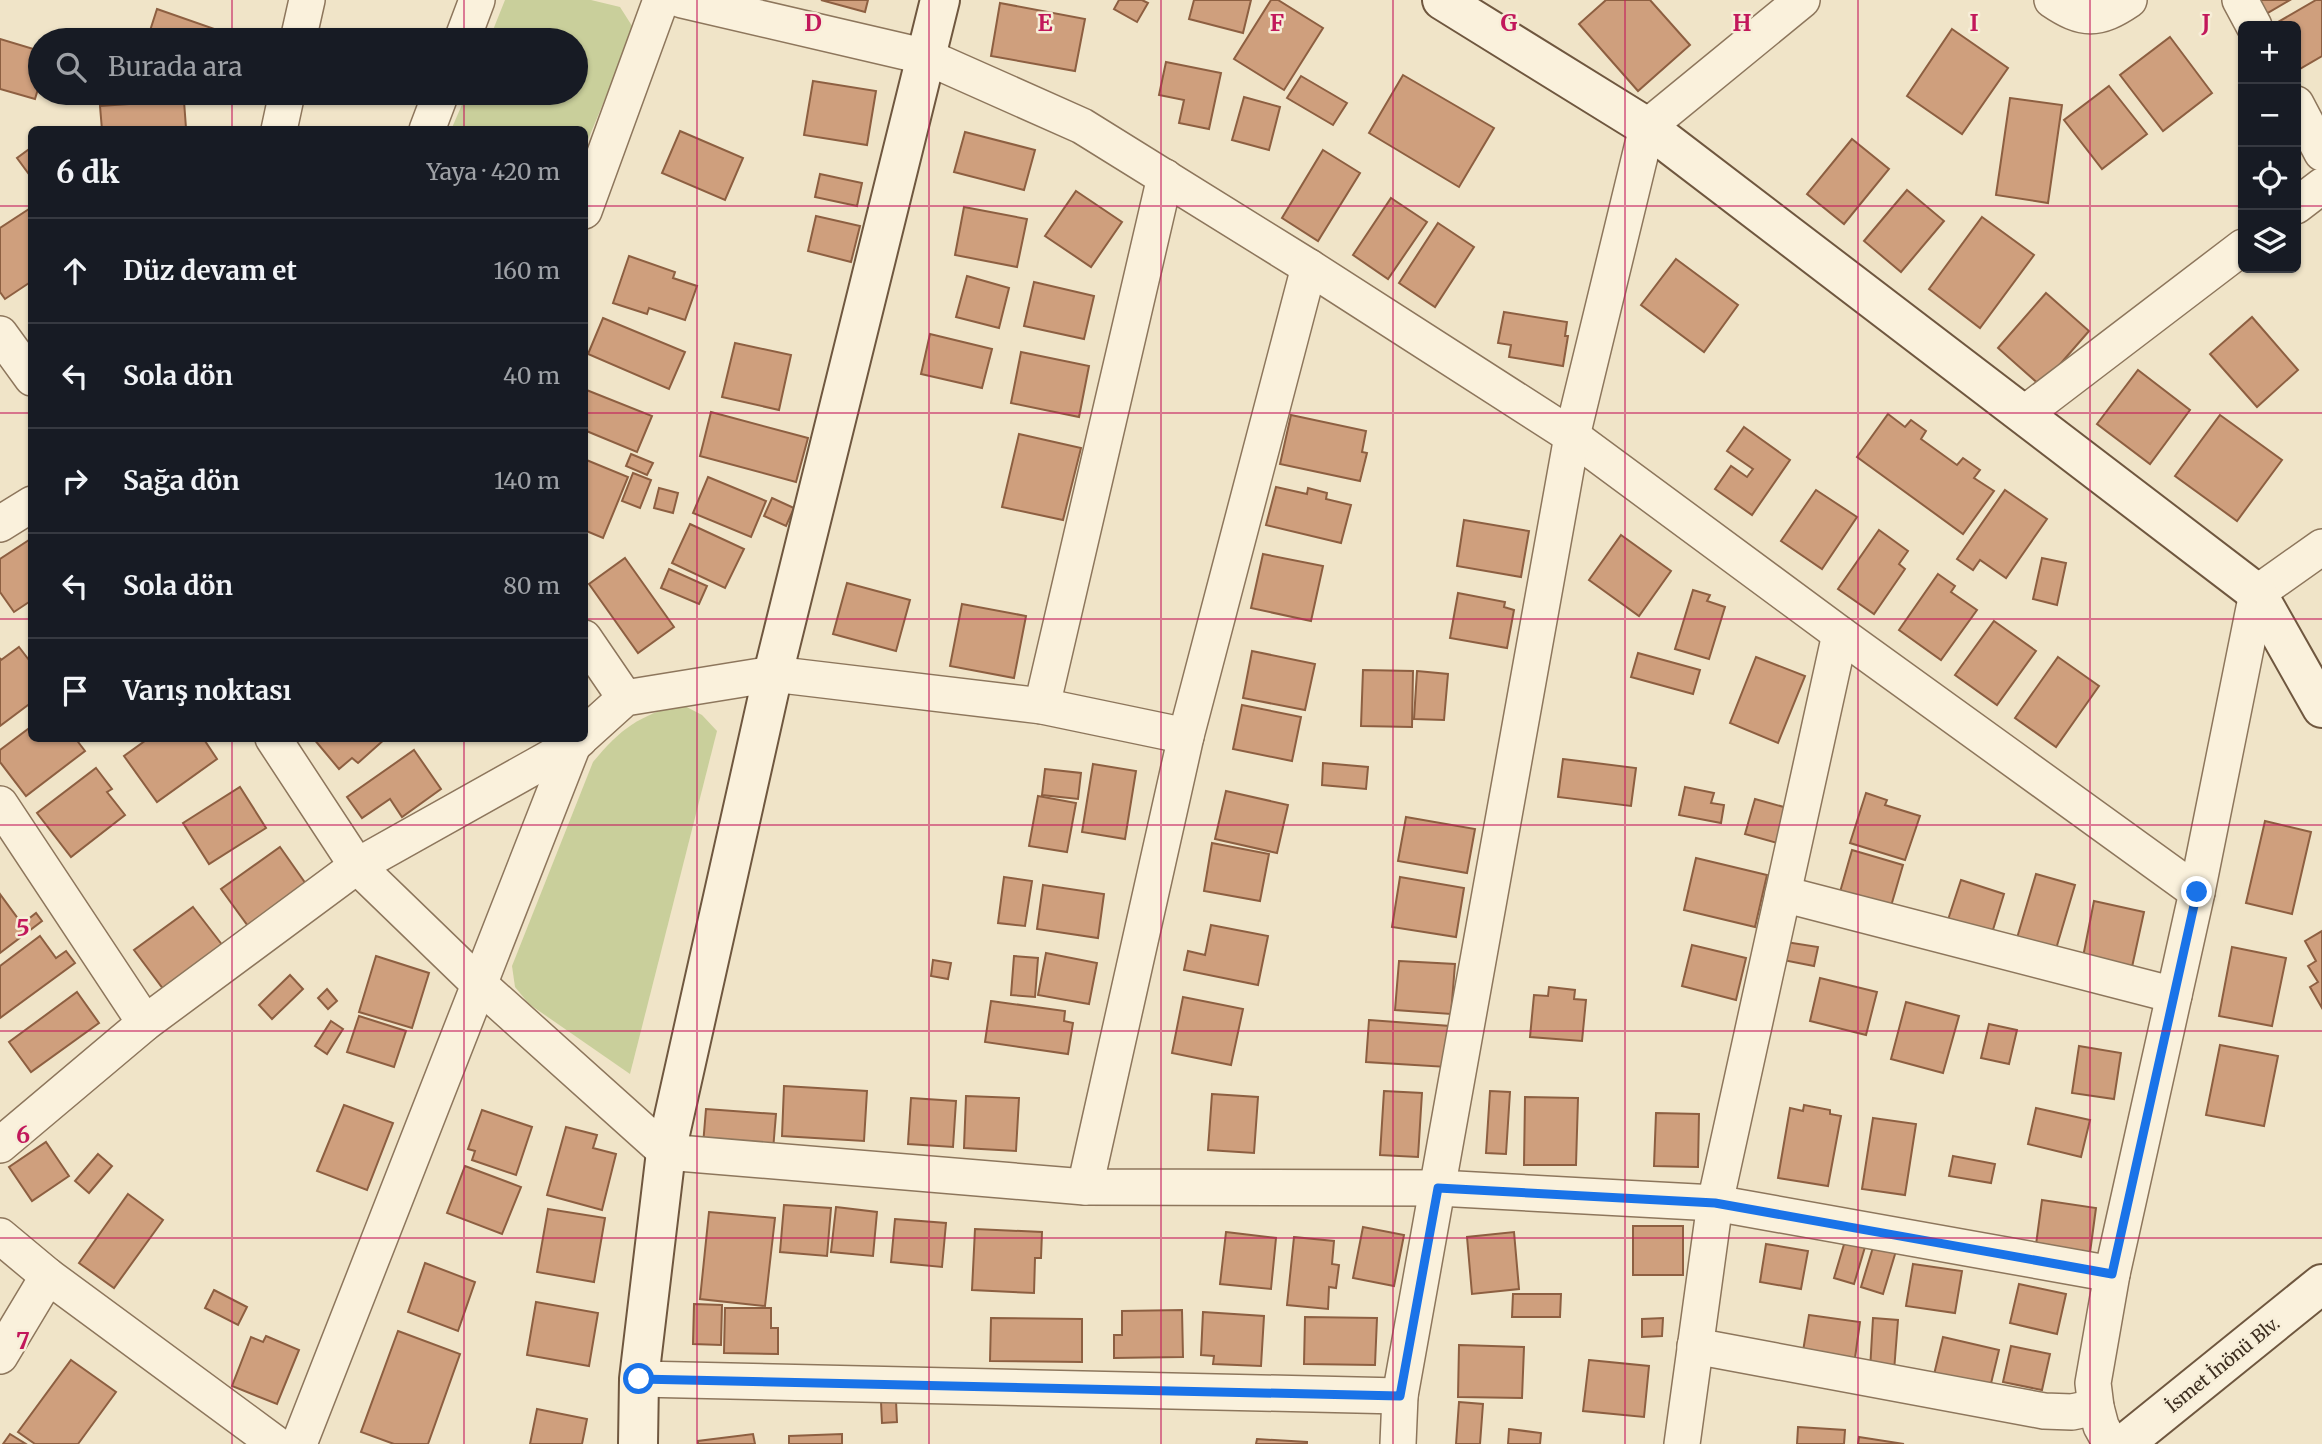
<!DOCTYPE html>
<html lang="tr">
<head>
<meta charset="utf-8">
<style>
	body { margin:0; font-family:Merriweather,serif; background:#242831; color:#f1f3f6 }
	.controls { position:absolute; right:21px; top:21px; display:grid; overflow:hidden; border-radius:10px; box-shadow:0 2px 5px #0004 }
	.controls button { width:63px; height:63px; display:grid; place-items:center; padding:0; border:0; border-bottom:2px solid #363941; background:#171b24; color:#f1f3f6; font:35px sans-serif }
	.stop { position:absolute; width:21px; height:21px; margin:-16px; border:5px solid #1a73e8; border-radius:50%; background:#fff }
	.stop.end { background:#1a73e8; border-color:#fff; box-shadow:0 2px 7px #0008 }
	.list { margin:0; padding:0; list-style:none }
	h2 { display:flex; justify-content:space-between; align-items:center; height:91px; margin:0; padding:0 28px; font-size:30px }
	h2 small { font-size:23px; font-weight:400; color:#9ea1a6 }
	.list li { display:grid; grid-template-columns:46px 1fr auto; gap:21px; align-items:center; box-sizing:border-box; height:105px; padding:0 28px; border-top:2px solid #363941 }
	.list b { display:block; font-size:26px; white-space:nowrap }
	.list em { font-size:23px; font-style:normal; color:#9ea1a6 }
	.icon { flex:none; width:38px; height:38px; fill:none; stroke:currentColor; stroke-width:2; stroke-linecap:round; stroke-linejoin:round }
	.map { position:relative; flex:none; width:2322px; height:1444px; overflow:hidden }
	.search { position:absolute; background:#171b24; box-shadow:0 2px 5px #0004; left:28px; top:28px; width:560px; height:77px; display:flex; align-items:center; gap:18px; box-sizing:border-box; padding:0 24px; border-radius:38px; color:#9ea1a6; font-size:26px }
	.panel { position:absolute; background:#171b24; box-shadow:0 2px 5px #0004; left:28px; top:126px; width:560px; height:616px; border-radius:10px }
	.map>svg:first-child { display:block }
	.green { fill:#c9cf9b }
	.building { fill:#cf9f7d; stroke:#8d5f41; stroke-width:2 }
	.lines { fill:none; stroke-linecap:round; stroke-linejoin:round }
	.street-casing { stroke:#8d765c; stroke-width:38 }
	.secondary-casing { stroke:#6f573f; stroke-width:42 }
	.street { stroke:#faf1dc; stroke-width:35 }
	.secondary { stroke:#faf1dc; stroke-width:38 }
	.route { stroke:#1a73e8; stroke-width:9 }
	.grid { fill:none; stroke:#c2185b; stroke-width:2; stroke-opacity:0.55 }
	.labels { text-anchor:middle; stroke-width:5; stroke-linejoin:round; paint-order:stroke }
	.street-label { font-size:18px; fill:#3d2e20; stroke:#f7eed8 }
	.grid-label { font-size:23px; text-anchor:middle; font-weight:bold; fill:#c2185b; stroke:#f7eed8; stroke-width:5; stroke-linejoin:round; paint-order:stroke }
</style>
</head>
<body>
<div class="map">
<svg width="2322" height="1444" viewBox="0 0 2322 1444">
	<rect width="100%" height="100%" fill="#f0e4c8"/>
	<g class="green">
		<path d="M505 0H591L620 7 634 29 585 147 584 130H451L467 93H576V40H489Z"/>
		<path d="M681 704 702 715 717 731 630 1074 529 1004 515 987 512 966 593 762C621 728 639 716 681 704Z"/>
	</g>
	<g class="building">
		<path d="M821 0H868L865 12Z"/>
		<path d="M1119 0H1142L1148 3 1137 22 1114 9Z"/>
		<path d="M1194 0H1251L1243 33 1189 19Z"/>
		<path d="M1271 0H1278L1323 28 1284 90 1234 59Z"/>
		<path d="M1606 0H1650L1690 45 1638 91 1579 24Z"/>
		<path d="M2249 0H2290L2259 18Z"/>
		<path d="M2316 0H2322V56L2298 70 2296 65V26L2273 25Z"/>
		<path d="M1000 3 1085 19 1075 71 991 56Z"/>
		<path d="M157 9 226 33 223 40H147Z"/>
		<path d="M1952 29 2008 68 1962 134 1907 96Z"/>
		<path d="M2170 37 2212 93 2163 131 2120 75Z"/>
		<path d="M0 39 40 51V82L35 99 0 89Z"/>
		<path d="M1166 62 1221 73 1209 129 1179 123 1184 100 1159 95Z"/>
		<path d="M1403 75 1494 128 1459 187 1369 133Z"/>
		<path d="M1301 76 1347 103 1333 125 1287 98Z"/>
		<path d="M813 81 876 91 867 145 804 135Z"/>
		<path d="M2109 86 2147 134 2102 169 2064 120Z"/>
		<path d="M139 93H147L148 104 184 101 186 128 102 130 100 106 128 104 127 94Z"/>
		<path d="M1244 97 1280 107 1269 150 1232 140Z"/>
		<path d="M2010 98 2062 105 2048 203 1996 195Z"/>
		<path d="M680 131 743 158 725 200 662 173Z"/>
		<path d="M965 132 1035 150 1024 190 954 172Z"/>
		<path d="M1852 139 1889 169 1844 224 1807 194Z"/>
		<path d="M32 147V176L31 177 17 158Z"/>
		<path d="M1323 150 1360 173 1318 241 1282 218Z"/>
		<path d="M820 174 862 183 857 206 815 197Z"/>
		<path d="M1907 190 1944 221 1901 272 1864 241Z"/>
		<path d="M1076 191 1122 222 1091 267 1045 236Z"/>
		<path d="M1391 198 1427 222 1388 279 1353 255Z"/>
		<path d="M32 207V281L5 299 0 292V228Z"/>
		<path d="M964 207 1027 219 1017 267 955 255Z"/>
		<path d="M816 216 860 226 851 262 808 251Z"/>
		<path d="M1982 217 2034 255 1980 328 1929 289Z"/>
		<path d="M1438 223 1474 247 1435 307 1399 283Z"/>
		<path d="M629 256 675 272 673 278 697 286 685 320 649 308 647 314 613 303Z"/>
		<path d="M1676 259 1738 305 1704 352 1641 305Z"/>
		<path d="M967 276 1009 288 999 328 956 317Z"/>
		<path d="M1034 282 1094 296 1084 339 1024 326Z"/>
		<path d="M2046 293 2089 331 2041 386 1998 348Z"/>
		<path d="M1504 312 1567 322 1565 336H1568L1563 366 1509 357 1511 345 1498 343Z"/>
		<path d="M2252 317 2298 370 2257 407 2210 354Z"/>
		<path d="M603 318 685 352 669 389 588 354Z"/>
		<path d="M930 334 992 349 982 388 921 374Z"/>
		<path d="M735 343 791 355 779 410 722 397Z"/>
		<path d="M1021 352 1089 366 1079 417 1011 403Z"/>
		<path d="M2138 370 2190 410 2150 464 2097 424Z"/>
		<path d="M584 389 652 416 637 452 584 430Z"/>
		<path d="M711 412 808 438 796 482 700 456Z"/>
		<path d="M1888 414 1905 427 1911 420 1926 431 1921 439 1957 465 1963 458 1980 470 1974 478 1994 491 1963 534 1857 457Z"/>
		<path d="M1291 415 1366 431 1362 452 1367 453 1360 481 1280 464Z"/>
		<path d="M2220 415 2282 460 2237 521 2175 476Z"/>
		<path d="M1744 427 1790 460 1752 515 1715 489 1731 466 1747 477 1753 469 1727 451Z"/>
		<path d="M1019 434 1081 448 1063 520 1002 507Z"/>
		<path d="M631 454 653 463 647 475 626 466Z"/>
		<path d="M584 459 628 477 603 538 584 530Z"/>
		<path d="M633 473 651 480 640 508 622 501Z"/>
		<path d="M708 477 766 501 751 537 693 513Z"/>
		<path d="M1276 487 1307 494 1308 488 1327 493 1326 499 1351 505 1341 543 1266 525Z"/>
		<path d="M659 488 678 493 673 513 654 508Z"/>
		<path d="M1816 490 1857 517 1822 569 1781 541Z"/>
		<path d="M2005 490 2047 519 2006 578 1980 560 1973 570 1957 559Z"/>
		<path d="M772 498 794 508 786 526 764 516Z"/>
		<path d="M1464 520 1529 531 1521 577 1457 566Z"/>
		<path d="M690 524 744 549 725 588 672 563Z"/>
		<path d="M1879 530 1908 551 1899 564 1905 569 1874 614 1838 589Z"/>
		<path d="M1621 535 1671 571 1639 616 1589 580Z"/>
		<path d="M32 538V600L14 612 0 592V559Z"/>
		<path d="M1263 554 1323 566 1311 621 1251 608Z"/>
		<path d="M625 558 674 627 638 653 589 584Z"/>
		<path d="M2042 558 2066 563 2057 605 2033 599Z"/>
		<path d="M669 569 707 586 699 604 661 588Z"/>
		<path d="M1938 574 1955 586 1951 592 1977 610 1941 660 1899 630Z"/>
		<path d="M847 583 910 600 896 651 833 634Z"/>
		<path d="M1693 590 1710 595 1707 601 1725 607 1709 659 1675 649Z"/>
		<path d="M1458 593 1505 602 1504 607 1514 610 1507 648 1450 638Z"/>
		<path d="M962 604 1026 616 1014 678 950 666Z"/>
		<path d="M1994 621 2036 651 1997 705 1955 675Z"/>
		<path d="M19 647 32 664V702L0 726V658L1 660Z"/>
		<path d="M1252 651 1315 664 1305 710 1243 698Z"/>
		<path d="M1638 653 1700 670 1693 694 1631 677Z"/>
		<path d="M1756 657 1805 676 1778 743 1730 723Z"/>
		<path d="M2058 657 2099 686 2056 747 2015 718Z"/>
		<path d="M1363 670 1413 671 1412 727 1361 726Z"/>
		<path d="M1417 671 1448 674 1444 720 1414 719Z"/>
		<path d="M1242 705 1301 717 1292 761 1233 749Z"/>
		<path d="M32 726V738H75L85 751 26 796 0 762V750Z"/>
		<path d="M149 738H203L217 759 157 802 124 756Z"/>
		<path d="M313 738H386L358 763 352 758 339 769Z"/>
		<path d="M414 750 441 789 402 817 390 799 362 818 347 797Z"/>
		<path d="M1563 759 1636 768 1631 806 1558 797Z"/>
		<path d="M1323 763 1368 767 1366 789 1322 785Z"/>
		<path d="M1093 764 1136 771 1125 839 1082 832Z"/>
		<path d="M96 768 112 789 107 792 125 815 71 857 37 813Z"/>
		<path d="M1045 769 1081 773 1078 799 1042 795Z"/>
		<path d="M240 787 266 828 209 864 183 823Z"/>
		<path d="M1685 787 1714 793 1711 803 1724 805 1721 823 1679 815Z"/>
		<path d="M1226 791 1288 805 1277 853 1215 839Z"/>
		<path d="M1866 793 1887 800 1885 805 1920 816 1905 860 1850 843Z"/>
		<path d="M1038 796 1076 803 1067 852 1029 846Z"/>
		<path d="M1755 799 1791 809 1781 844 1745 834Z"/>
		<path d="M1406 817 1475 829 1467 873 1398 861Z"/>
		<path d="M2265 821 2311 832 2292 914 2246 903Z"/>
		<path d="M1212 843 1269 854 1260 901 1204 891Z"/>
		<path d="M280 847 306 884 248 926 221 889Z"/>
		<path d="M1852 850 1903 865 1889 913 1838 899Z"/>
		<path d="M1696 858 1767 875 1755 927 1684 910Z"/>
		<path d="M2036 874 2075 885 2053 959 2014 948Z"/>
		<path d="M1004 877 1032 881 1025 926 998 923Z"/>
		<path d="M1400 877 1464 888 1456 937 1392 927Z"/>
		<path d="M1961 880 2004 894 1988 946 1944 932Z"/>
		<path d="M1043 885 1104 894 1098 938 1037 929Z"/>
		<path d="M0 894 22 924 36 913 42 921 0 953Z"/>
		<path d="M2094 901 2144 912 2132 967 2083 957Z"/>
		<path d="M193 907 223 946 164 990 134 950Z"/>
		<path d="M1211 925 1268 936 1258 985 1184 970 1188 951 1205 955Z"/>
		<path d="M2322 931V1008L2310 987 2318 982 2308 966 2316 961 2305 941Z"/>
		<path d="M40 936 56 958 66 951 75 963 0 1018V966Z"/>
		<path d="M1786 942 1818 947 1814 966 1783 960Z"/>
		<path d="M1692 945 1746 958 1736 1000 1682 986Z"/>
		<path d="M2232 947 2286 958 2272 1026 2219 1016Z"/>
		<path d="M1046 953 1097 963 1089 1004 1038 995Z"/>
		<path d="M376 956 429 973 412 1028 359 1012Z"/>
		<path d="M1014 956 1038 958 1035 997 1011 995Z"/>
		<path d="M933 960 951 963 948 979 931 976Z"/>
		<path d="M1399 961 1455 964 1451 1014 1395 1010Z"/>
		<path d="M290 975 303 989 272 1019 259 1005Z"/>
		<path d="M1820 978 1877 992 1866 1035 1810 1021Z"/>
		<path d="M1549 987 1575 990 1574 999 1586 1000 1582 1041 1530 1037 1534 995 1548 996Z"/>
		<path d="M327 989 337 1001 328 1009 318 998Z"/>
		<path d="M77 992 99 1023 31 1072 9 1042Z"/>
		<path d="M1183 997 1243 1009 1231 1065 1172 1053Z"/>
		<path d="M991 1001 1065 1011 1064 1021 1073 1023 1068 1054 985 1042Z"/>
		<path d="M1906 1002 1959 1016 1943 1073 1891 1059Z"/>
		<path d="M359 1016 406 1031 394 1067 347 1052Z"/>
		<path d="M1369 1020 1450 1026 1447 1067 1366 1062Z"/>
		<path d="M331 1021 343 1029 327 1054 315 1046Z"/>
		<path d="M1989 1024 2017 1030 2009 1064 1981 1058Z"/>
		<path d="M2220 1045 2278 1056 2264 1126 2206 1115Z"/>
		<path d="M2079 1046 2121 1053 2114 1099 2072 1093Z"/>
		<path d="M784 1086 867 1091 864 1141 782 1136Z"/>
		<path d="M1384 1091 1422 1093 1418 1157 1380 1155Z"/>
		<path d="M1490 1091 1510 1092 1506 1154 1486 1153Z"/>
		<path d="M1212 1094 1258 1097 1254 1153 1208 1150Z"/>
		<path d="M966 1096 1019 1098 1016 1151 964 1148Z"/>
		<path d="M1525 1097 1578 1098 1576 1165H1524Z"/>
		<path d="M911 1098 956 1101 953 1147 908 1144Z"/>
		<path d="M344 1105 393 1123 367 1190 317 1171Z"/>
		<path d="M1804 1105 1830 1110V1114L1841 1116 1828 1186 1778 1178 1790 1108 1803 1111Z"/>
		<path d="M2036 1108 2090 1120 2081 1157 2028 1144Z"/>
		<path d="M706 1109 776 1114 773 1150 703 1145Z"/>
		<path d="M482 1110 532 1127 516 1175 472 1160 475 1151 468 1149Z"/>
		<path d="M1656 1113 1699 1114 1698 1167 1654 1166Z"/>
		<path d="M1873 1118 1916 1124 1905 1195 1862 1189Z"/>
		<path d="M566 1127 597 1135 593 1148 616 1154 602 1210 547 1195Z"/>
		<path d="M46 1142 69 1176 32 1201 9 1167Z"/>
		<path d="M98 1154 112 1166 89 1193 75 1181Z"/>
		<path d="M1953 1156 1995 1164 1991 1183 1949 1176Z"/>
		<path d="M465 1166 521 1187 502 1234 447 1213Z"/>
		<path d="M128 1194 163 1220 114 1288 79 1263Z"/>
		<path d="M2042 1200 2096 1208 2089 1260 2035 1252Z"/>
		<path d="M784 1205 831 1208 827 1256 780 1252Z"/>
		<path d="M836 1207 877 1212 873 1256 831 1252Z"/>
		<path d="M548 1209 605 1218 594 1282 537 1272Z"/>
		<path d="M709 1212 775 1218 765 1306 700 1299Z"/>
		<path d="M895 1219 946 1223 942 1267 891 1262Z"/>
		<rect x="1633" y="1226" width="50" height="49"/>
		<path d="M1363 1227 1404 1235 1394 1286 1353 1278Z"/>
		<path d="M975 1229 1042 1232 1041 1258H1035L1034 1293 972 1290Z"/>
		<path d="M1226 1232 1276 1238 1271 1289 1220 1284Z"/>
		<path d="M1514 1232 1519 1289 1472 1294 1467 1237Z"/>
		<path d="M1294 1237 1334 1241 1332 1264 1339 1265 1336 1288 1329 1287 1328 1309 1287 1305Z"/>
		<path d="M1845 1241 1865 1247 1854 1284 1834 1278Z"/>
		<path d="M1766 1244 1808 1251 1801 1289 1760 1282Z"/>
		<path d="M1874 1244 1896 1251 1883 1294 1861 1287Z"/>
		<path d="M425 1263 475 1282 458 1331 408 1312Z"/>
		<path d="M1913 1264 1962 1271 1955 1313 1906 1306Z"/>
		<path d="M2019 1284 2066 1294 2057 1334 2010 1323Z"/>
		<path d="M214 1290 247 1307 238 1325 205 1308Z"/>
		<path d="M1513 1294H1561L1560 1317H1512Z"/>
		<path d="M536 1302 598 1313 589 1366 527 1355Z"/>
		<path d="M694 1304 722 1305 721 1345 693 1344Z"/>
		<path d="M725 1308H771V1328H778V1354L724 1353Z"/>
		<path d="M1182 1310 1183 1357 1114 1358V1335H1122V1311Z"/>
		<path d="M1203 1312 1264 1316 1261 1366 1213 1364 1214 1356 1201 1355Z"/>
		<path d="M1809 1315 1860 1322 1854 1365 1802 1357Z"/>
		<path d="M1305 1317 1377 1318 1375 1365 1304 1364Z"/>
		<path d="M991 1318 1082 1319V1362L990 1361Z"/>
		<path d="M1663 1318 1662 1336 1642 1337V1319Z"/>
		<path d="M1873 1318 1898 1320 1894 1371 1870 1370Z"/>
		<path d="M398 1331 460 1354 428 1444H394L361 1432Z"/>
		<path d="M266 1336 299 1350 277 1404 232 1386 251 1337 263 1342Z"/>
		<path d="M1943 1337 1999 1350 1988 1396 1932 1383Z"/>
		<path d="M1459 1345 1524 1347 1522 1398 1458 1397Z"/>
		<path d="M2011 1346 2050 1354 2042 1390 2003 1382Z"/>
		<path d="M71 1360 116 1392 78 1444H35L18 1432Z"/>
		<path d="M1589 1360 1649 1366 1644 1417 1583 1411Z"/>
		<path d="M896 1401 897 1422 882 1423 881 1402Z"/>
		<path d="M1459 1402 1483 1404 1480 1444H1456Z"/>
		<path d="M537 1409 587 1419 582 1444H530Z"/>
		<path d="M1798 1427 1845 1430 1844 1444H1797Z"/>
		<path d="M1509 1429 1541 1433 1540 1444H1508Z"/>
		<path d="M10 1434 26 1444H3Z"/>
		<path d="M753 1434 755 1444H698V1441Z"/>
		<path d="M842 1434V1444H789V1436Z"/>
		<path d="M1859 1437 1904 1444H1858Z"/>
		<path d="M1257 1439 1307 1442V1444H1256Z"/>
	</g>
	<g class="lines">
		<g class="street-casing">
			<g id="street">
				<path d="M682 0 927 57 1082 126 1309 267 1572 436 1840 634 2197 892"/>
				<path d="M2052 0C2083 21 2098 21 2129 0"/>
				<path d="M2240 0 2254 26"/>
				<path d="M298 40 307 0"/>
				<path d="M462 40 477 0"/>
				<path d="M2296 104 2322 153"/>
				<path d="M279 130 287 93"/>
				<path d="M427 130 441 93"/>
				<path d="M2296 206 2322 186"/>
				<path d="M584 211 661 0"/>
				<path d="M0 334 32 378"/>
				<path d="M2024 414 2243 247"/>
				<path d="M0 524 32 504"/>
				<path d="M584 638 625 698"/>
				<path d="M1042 706 1165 177"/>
				<path d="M584 735 625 698 773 674 1042 706 1186 736"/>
				<path d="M273 738 357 866 480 985 666 1152 1085 1187 1438 1188 1715 1203 2112 1274"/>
				<path d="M0 804 145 1023"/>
				<path d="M1783 894 2174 995"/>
				<path d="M0 1145 145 1023 357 866 573 745 580 739"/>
				<path d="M1085 1187 1186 736 1309 267"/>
				<path d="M0 1236 48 1276 276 1444"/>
				<path d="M1695 1346 2044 1411 2072 1412 2096 1407"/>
				<path d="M0 1356 48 1276"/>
				<path d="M639 1379 1400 1396"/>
				<path d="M299 1444 573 745"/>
				<path d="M1398 1444 1400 1396 1572 436 1647 127 1802 0"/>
				<path d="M1682 1444 1715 1203 1840 634"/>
				<path d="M2111 1444 2101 1426 2096 1407 2093 1383 2112 1274 2197 892 2257 593 2322 547"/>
			</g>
		</g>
		<g class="secondary-casing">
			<g id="secondary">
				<path d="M1442 0 1647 127 2257 593 2322 708"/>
				<path d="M638 1444 639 1379 666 1152 773 674 940 0"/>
				<path d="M2124 1444 2322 1284"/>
			</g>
		</g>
		<use href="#street" class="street"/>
		<use href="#secondary" class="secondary"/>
	</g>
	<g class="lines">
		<path class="route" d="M639 1379 1400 1396 1438 1188 1715 1203 2112 1274 2197 892"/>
	</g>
	<path class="grid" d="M232 0V40M464 0V40M697 0V1444M929 0V1444M1161 0V1444M1393 0V1444M1625 0V1444M1858 0V1444M2090 0V1444M232 93V130M464 93V130M0 206H32M584 206H2243M2296 206H2322M0 413H32M584 413H2322M0 619H32M584 619H2322M232 738V1444M464 738V1444M0 825H2322M0 1031H2322M0 1238H2322"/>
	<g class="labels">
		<g class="street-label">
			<text transform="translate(2223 1365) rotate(-39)" y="6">İsmet İnönü Blv.</text>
		</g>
	</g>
	<g class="grid-label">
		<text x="813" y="31">D</text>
		<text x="1045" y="31">E</text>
		<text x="1277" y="31">F</text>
		<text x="1509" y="31">G</text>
		<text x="1742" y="31">H</text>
		<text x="1974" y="31">I</text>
		<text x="2206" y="31">J</text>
		<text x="23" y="936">5</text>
		<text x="23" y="1143">6</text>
		<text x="23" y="1349">7</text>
	</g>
</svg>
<div class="controls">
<button>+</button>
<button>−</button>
<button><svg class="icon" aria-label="locate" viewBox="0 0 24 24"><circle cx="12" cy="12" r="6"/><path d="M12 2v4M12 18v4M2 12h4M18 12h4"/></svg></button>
<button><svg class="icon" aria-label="layers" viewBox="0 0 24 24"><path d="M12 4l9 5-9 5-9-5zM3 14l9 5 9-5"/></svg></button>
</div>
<div class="stop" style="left:639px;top:1379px"></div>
<div class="stop end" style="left:2197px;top:892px"></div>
<div class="search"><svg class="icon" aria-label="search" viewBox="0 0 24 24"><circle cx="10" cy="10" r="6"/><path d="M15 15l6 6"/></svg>Burada ara</div>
<section class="panel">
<h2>6 dk<small>Yaya · 420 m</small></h2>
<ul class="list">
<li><svg class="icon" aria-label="ahead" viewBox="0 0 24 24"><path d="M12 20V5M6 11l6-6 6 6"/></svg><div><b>Düz devam et</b></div><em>160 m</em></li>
<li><svg class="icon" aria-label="left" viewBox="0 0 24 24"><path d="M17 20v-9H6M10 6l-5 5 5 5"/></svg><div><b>Sola dön</b></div><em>40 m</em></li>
<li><svg class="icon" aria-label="right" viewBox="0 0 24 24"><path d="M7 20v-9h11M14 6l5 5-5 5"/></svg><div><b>Sağa dön</b></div><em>140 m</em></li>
<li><svg class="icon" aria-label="left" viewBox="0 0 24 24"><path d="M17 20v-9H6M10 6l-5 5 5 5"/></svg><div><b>Sola dön</b></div><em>80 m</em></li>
<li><svg class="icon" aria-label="arrive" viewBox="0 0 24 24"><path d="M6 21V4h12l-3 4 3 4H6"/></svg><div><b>Varış noktası</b></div></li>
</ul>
</section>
</div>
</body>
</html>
